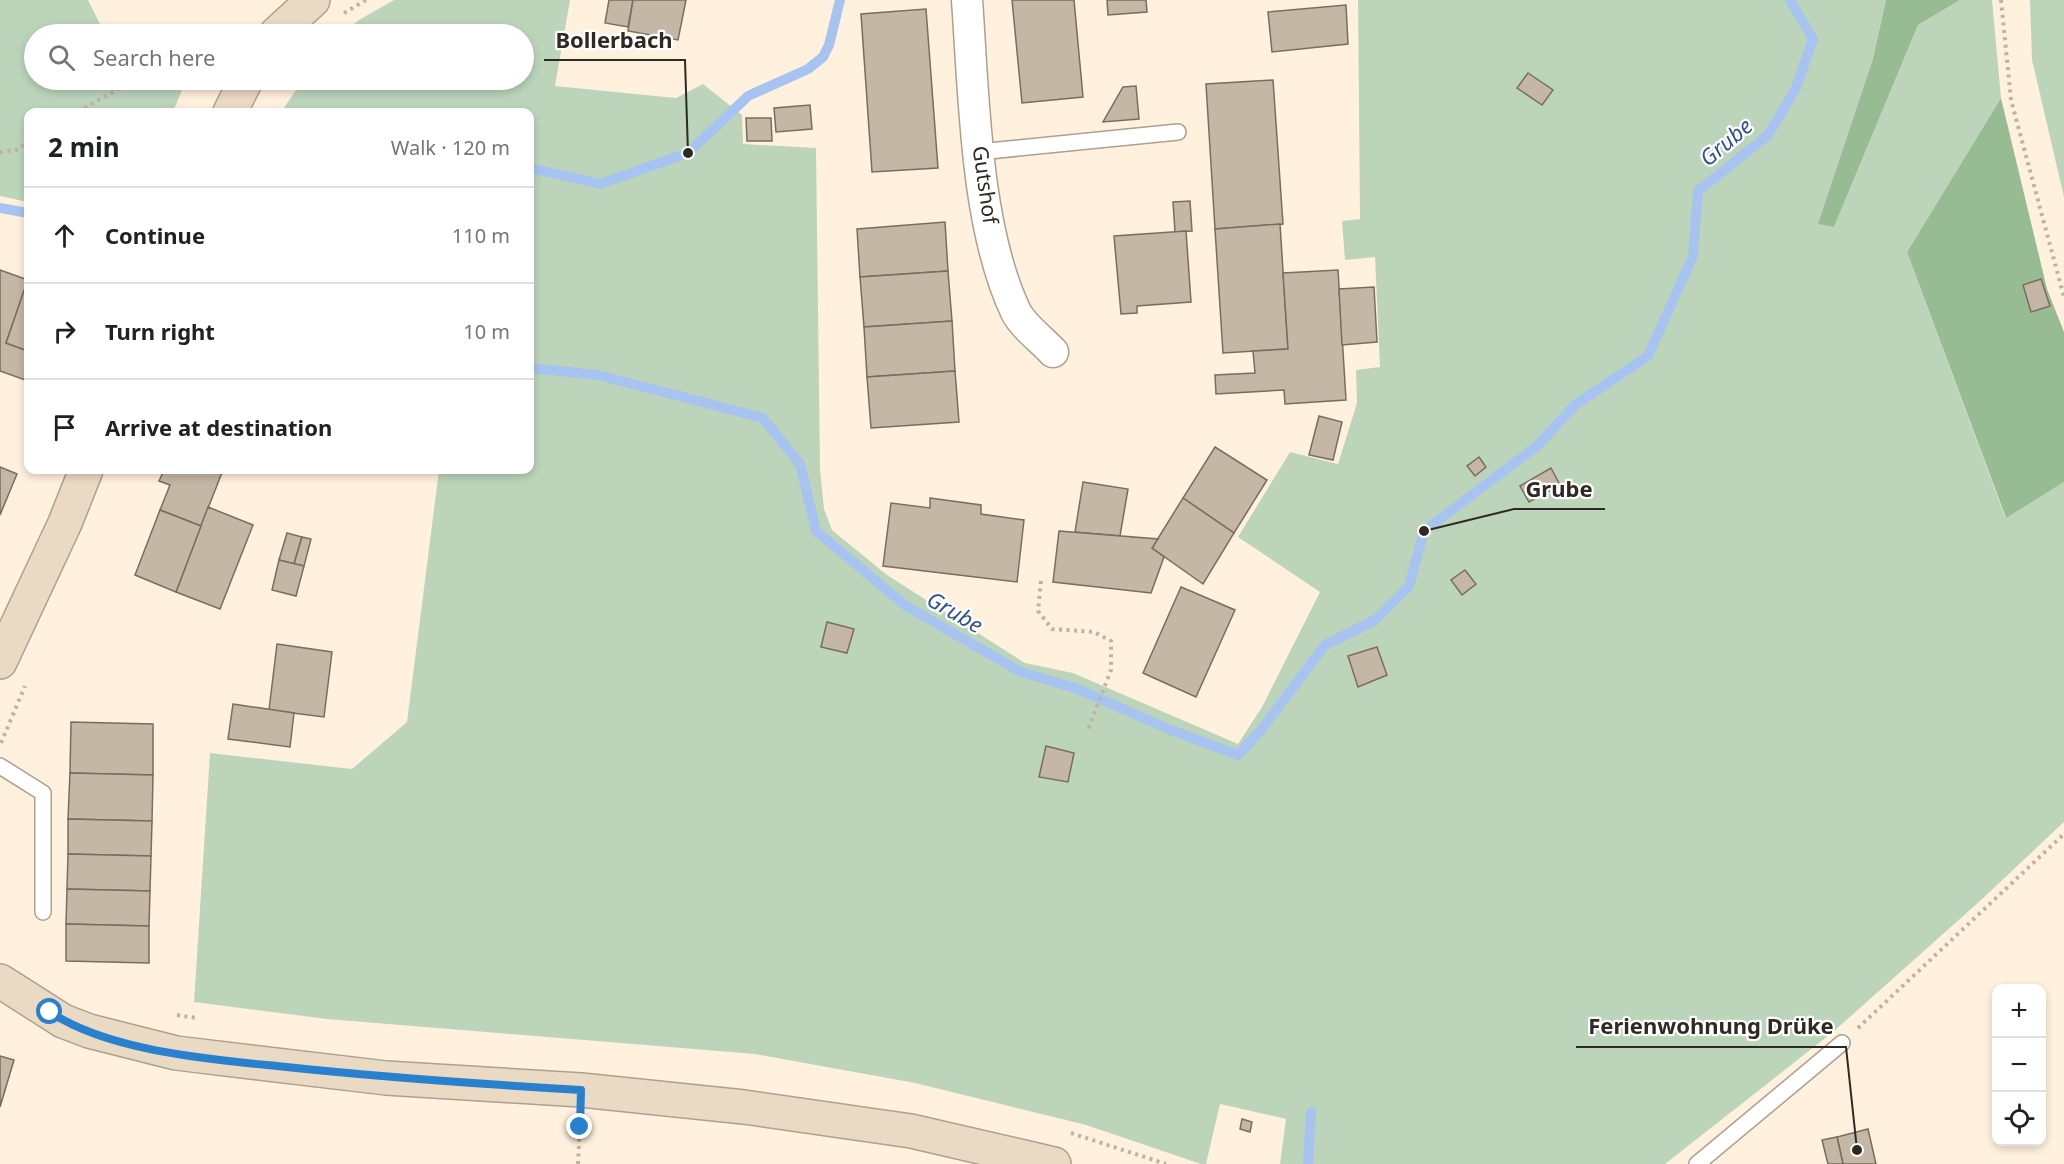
<!DOCTYPE html>
<html lang="en">
<head>
<meta charset="utf-8">
<style>
	body { margin:0; font-family:"Noto Sans",sans-serif; background:#f6f6f6; color:#202124 }
	.controls { position:absolute; right:18px; bottom:18px; display:grid; overflow:hidden; border-radius:12px; box-shadow:0 3px 9px #0003 }
	.controls button { width:54px; height:54px; display:grid; place-items:center; padding:0; border:0; border-bottom:2px solid #e0e0e0; background:#fff; color:#202124; font:30px sans-serif }
	.stop { position:absolute; width:18px; height:18px; margin:-14px; border:4px solid #2981ce; border-radius:50%; background:#fff }
	.stop.end { background:#2981ce; border-color:#fff; box-shadow:0 2px 6px #0008 }
	.list { margin:0; padding:0; list-style:none }
	h2 { display:flex; justify-content:space-between; align-items:center; height:78px; margin:0; padding:0 24px; font-size:26px }
	h2 small { font-size:20px; font-weight:400; color:#757577 }
	.list li { display:grid; grid-template-columns:39px 1fr auto; gap:18px; align-items:center; box-sizing:border-box; height:96px; padding:0 24px; border-top:2px solid #e0e0e0 }
	.list b { display:block; font-size:22px; white-space:nowrap }
	.list em { font-size:20px; font-style:normal; color:#757577 }
	.icon { flex:none; width:33px; height:33px; fill:none; stroke:currentColor; stroke-width:2; stroke-linecap:round; stroke-linejoin:round }
	.map { position:relative; flex:none; width:2064px; height:1164px; overflow:hidden }
	.search { position:absolute; background:#fff; box-shadow:0 3px 9px #0003; left:24px; top:24px; width:510px; height:66px; display:flex; align-items:center; gap:15px; box-sizing:border-box; padding:0 21px; border-radius:33px; color:#757577; font-size:22px }
	.panel { position:absolute; background:#fff; box-shadow:0 3px 9px #0003; left:24px; top:108px; width:510px; height:366px; border-radius:12px }
	.map>svg:first-child { display:block }
	.green { fill:#bcd5ba }
	.forest { fill:#97bc94 }
	.lines { fill:none; stroke-linecap:round; stroke-linejoin:round }
	.stream { stroke:#a7c4f0; stroke-width:10 }
	.building { fill:#c5b7a5; stroke:#7a6d5d; stroke-width:1.5 }
	.lane-casing { stroke:#ada08e; stroke-width:18 }
	.street-casing { stroke:#ada08e; stroke-width:33 }
	.secondary-casing { stroke:#ada08e; stroke-width:36 }
	.path { stroke:#beb2a3; stroke-width:4; stroke-dasharray:3 4.5; stroke-linecap:butt }
	.lane { stroke:#fff; stroke-width:15 }
	.street { stroke:#fff; stroke-width:30 }
	.secondary { stroke:#eadac3; stroke-width:33 }
	.route { stroke:#2981ce; stroke-width:8 }
	.labels { text-anchor:middle; stroke-width:4.5; stroke-linejoin:round; paint-order:stroke }
	.street-label { font-size:21px; fill:#2e2922; stroke:#fff }
	.water-label { font-size:22px; font-style:italic; fill:#30548b; stroke:#fff }
	.leader { fill:none; stroke:#2e2922; stroke-width:2 }
	.callout-dot { fill:#2e2922; stroke:#fff; stroke-width:2 }
	.callout-label { font-size:22px; text-anchor:middle; font-weight:bold; fill:#2e2922; stroke:#fff; stroke-width:4.5; stroke-linejoin:round; paint-order:stroke }
</style>
</head>
<body>
<div class="map">
<svg width="2064" height="1164" viewBox="0 0 2064 1164">
	<rect width="100%" height="100%" fill="#fff1de"/>
	<g class="green">
		<path d="M0 0H88L105 34H34V80H130L135 87 153 80H186L173 112H28V202L0 196Z"/>
		<path d="M394 0H570L555 86 676 98 703 84 742 115 743 144 816 148 820 469 824 509 832 530 887 575 1025 663 1073 673 1238 744 1262 707 1320 592 1238 537 1290 452 1338 464 1357 403 1356 370 1380 367 1375 257 1345 260 1342 221 1360 219 1358 0H1886L1834 227 1918 25 1960 0H1992L2001 98 1907 252 2005 517 2064 482V822L1980 901 1833 1032 1665 1164H1280L1286 1119 1220 1104 1206 1164H1201L1086 1125 915 1083 755 1054 327 1019 194 1002 210 753 352 769 407 722 439 470H530V112H281L303 80H524V34H342L359 20Z"/>
		<path d="M2030 0H2064V197L2032 60Z"/>
	</g>
	<g class="forest">
		<path d="M1886 0H1960L1918 25 1834 227 1818 224 1872 62Z"/>
		<path d="M2001 98 2047 289 2064 332V482L2006 518 1907 252Z"/>
	</g>
	<g class="lines">
		<g class="stream">
			<path d="M530 168 600 184 688 153 748 96 808 69 823 57 829 45 840 0"/>
			<path d="M0 208 28 213"/>
			<path d="M530 368 598 375 763 418 800 464 816 531 906 606 1021 672 1075 688 1173 731 1238 755 1261 730 1325 645 1375 620 1409 586 1424 531 1537 446 1575 405 1648 356 1693 256 1698 191 1768 135 1796 88 1813 39 1790 0"/>
			<path d="M1308 1164 1311 1112"/>
		</g>
	</g>
	<g class="building">
		<path d="M609 0H633L628 27 605 23Z"/>
		<path d="M633 0H686L678 40 628 31Z"/>
		<path d="M1012 0H1074L1083 97 1022 103Z"/>
		<path d="M1107 0H1146L1147 12 1108 15Z"/>
		<path d="M1346 5 1348 44 1272 52 1268 12Z"/>
		<path d="M926 9 938 168 872 172 861 14Z"/>
		<path d="M1528 73 1553 90 1542 105 1517 88Z"/>
		<path d="M1273 80 1283 224 1215 229 1206 84Z"/>
		<path d="M1136 86 1139 119 1103 122 1123 87Z"/>
		<path d="M810 105 812 129 776 132 774 108Z"/>
		<path d="M746 118H771L772 141H747Z"/>
		<path d="M1190 201 1192 231 1175 232 1173 202Z"/>
		<path d="M945 222 948 271 860 277 857 229Z"/>
		<path d="M1280 224 1288 349 1223 353 1215 229Z"/>
		<path d="M1186 231 1191 302 1137 306V313L1121 314 1114 236Z"/>
		<path d="M0 270 28 280 6 343 28 351V381L0 371Z"/>
		<path d="M1338 270 1346 400 1285 404 1284 390 1216 394 1215 375 1255 373 1253 351 1288 349 1283 273Z"/>
		<path d="M948 271 952 321 864 327 860 277Z"/>
		<path d="M28 279V351L6 343Z"/>
		<path d="M2041 279 2050 306 2031 312 2023 285Z"/>
		<path d="M1374 287 1377 342 1342 345 1339 289Z"/>
		<path d="M952 321 955 371 867 377 864 327Z"/>
		<path d="M955 371 959 422 871 428 867 377Z"/>
		<path d="M1319 416 1342 422 1333 460 1309 455Z"/>
		<path d="M1215 447 1267 480 1234 533 1183 498Z"/>
		<path d="M1479 457 1486 467 1475 476 1467 466Z"/>
		<path d="M0 467 17 474 0 515Z"/>
		<path d="M1551 468 1560 485 1529 502 1520 486Z"/>
		<path d="M164 470H223L201 526 160 510 170 485 159 481Z"/>
		<path d="M1083 482 1128 489 1120 536 1075 532Z"/>
		<path d="M930 498 981 505V514L1024 520 1017 582 883 566 891 503 930 508Z"/>
		<path d="M1183 498 1234 533 1203 584 1152 548Z"/>
		<path d="M208 507 253 525 220 609 176 592Z"/>
		<path d="M160 510 201 526 176 592 135 575Z"/>
		<path d="M1059 531 1158 539 1152 548 1164 557 1151 593 1053 582Z"/>
		<path d="M287 533 302 537 294 564 279 560Z"/>
		<path d="M302 537 311 539 304 566 294 564Z"/>
		<path d="M279 560 304 566 296 596 272 590Z"/>
		<path d="M1465 570 1476 584 1462 595 1451 580Z"/>
		<path d="M1181 587 1235 610 1196 697 1143 673Z"/>
		<path d="M827 622 854 629 847 653 821 647Z"/>
		<path d="M277 644 332 652 324 717 269 710Z"/>
		<path d="M1377 647 1387 675 1358 687 1348 656Z"/>
		<path d="M233 704 294 713 290 747 228 739Z"/>
		<path d="M71 722 153 724V775L70 773Z"/>
		<path d="M1046 746 1074 753 1068 782 1039 777Z"/>
		<path d="M70 773 153 775 152 821 68 819Z"/>
		<path d="M68 819 152 821 151 856 68 854Z"/>
		<path d="M68 854 151 856 150 891 67 889Z"/>
		<path d="M67 889 150 891 149 926 66 924Z"/>
		<path d="M66 924 149 926V963L66 961Z"/>
		<path d="M0 1056 14 1060 0 1107Z"/>
		<path d="M1242 1119 1252 1122 1250 1132 1240 1129Z"/>
		<path d="M1868 1129 1876 1164H1843L1837 1137Z"/>
		<path d="M1837 1137 1843 1164H1828L1822 1140Z"/>
	</g>
	<g class="lines">
		<g class="lane-casing">
			<g id="lane">
				<path d="M979 152 1178 132"/>
				<path d="M0 766 43 793V912"/>
				<path d="M1697 1164 1842 1043"/>
			</g>
		</g>
		<g class="street-casing">
			<path id="street" d="M967 0C974 95 975 226 1016 312 1023 326 1042 340 1053 352"/>
		</g>
		<g class="secondary-casing">
			<g id="secondary">
				<path d="M276 34 313 0"/>
				<path d="M230 112 246 80"/>
				<path d="M0 662 65 523 86 470"/>
				<path d="M0 981 63 1021 89 1031 176 1053 386 1078 581 1090 744 1107 911 1131 1054 1164"/>
			</g>
		</g>
		<g class="path">
			<path d="M2001 0 2011 100 2064 297"/>
			<path d="M344 13 366 0"/>
			<path d="M78 112 134 80"/>
			<path d="M0 152 16 150 28 142"/>
			<path d="M1041 581 1038 611 1052 629 1094 632 1111 641V670L1088 730"/>
			<path d="M1 743 25 686"/>
			<path d="M177 1015 196 1018"/>
			<path d="M1858 1028 2064 834"/>
			<path d="M1071 1133 1166 1164"/>
			<path d="M578 1164 580 1123"/>
		</g>
		<use href="#lane" class="lane"/>
		<use href="#street" class="street"/>
		<use href="#secondary" class="secondary"/>
	</g>
	<g class="lines">
		<path class="route" d="M50 1012C109 1051 207 1059 277 1066 378 1077 479 1084 581 1090L580 1127"/>
	</g>
	<g class="labels">
		<g class="street-label">
			<text transform="translate(985 185) rotate(82)" y="7">Gutshof</text>
		</g>
		<g class="water-label">
			<text transform="translate(1726 142) rotate(-40)" y="8">Grube</text>
			<text transform="translate(955 612) rotate(30)" y="8">Grube</text>
		</g>
	</g>
	<path class="leader" d="M688 153L685 60H544M1424 531L1514 509H1605M1857 1150L1846 1047H1576"/>
	<g class="callout-dot">
		<circle cx="688" cy="153" r="6"/>
		<circle cx="1424" cy="531" r="6"/>
		<circle cx="1857" cy="1150" r="6"/>
	</g>
	<g class="callout-label">
		<text x="614" y="48">Bollerbach</text>
		<text x="1559" y="497">Grube</text>
		<text x="1711" y="1034">Ferienwohnung Drüke</text>
	</g>
</svg>
<div class="controls">
<button>+</button>
<button>−</button>
<button><svg class="icon" aria-label="locate" viewBox="0 0 24 24"><circle cx="12" cy="12" r="6"/><path d="M12 2v4M12 18v4M2 12h4M18 12h4"/></svg></button>
</div>
<div class="stop" style="left:50px;top:1012px"></div>
<div class="stop end" style="left:580px;top:1127px"></div>
<div class="search"><svg class="icon" aria-label="search" viewBox="0 0 24 24"><circle cx="10" cy="10" r="6"/><path d="M15 15l6 6"/></svg>Search here</div>
<section class="panel">
<h2>2 min<small>Walk · 120 m</small></h2>
<ul class="list">
<li><svg class="icon" aria-label="ahead" viewBox="0 0 24 24"><path d="M12 20V5M6 11l6-6 6 6"/></svg><div><b>Continue</b></div><em>110 m</em></li>
<li><svg class="icon" aria-label="right" viewBox="0 0 24 24"><path d="M7 20v-9h11M14 6l5 5-5 5"/></svg><div><b>Turn right</b></div><em>10 m</em></li>
<li><svg class="icon" aria-label="arrive" viewBox="0 0 24 24"><path d="M6 21V4h12l-3 4 3 4H6"/></svg><div><b>Arrive at destination</b></div></li>
</ul>
</section>
</div>
</body>
</html>
